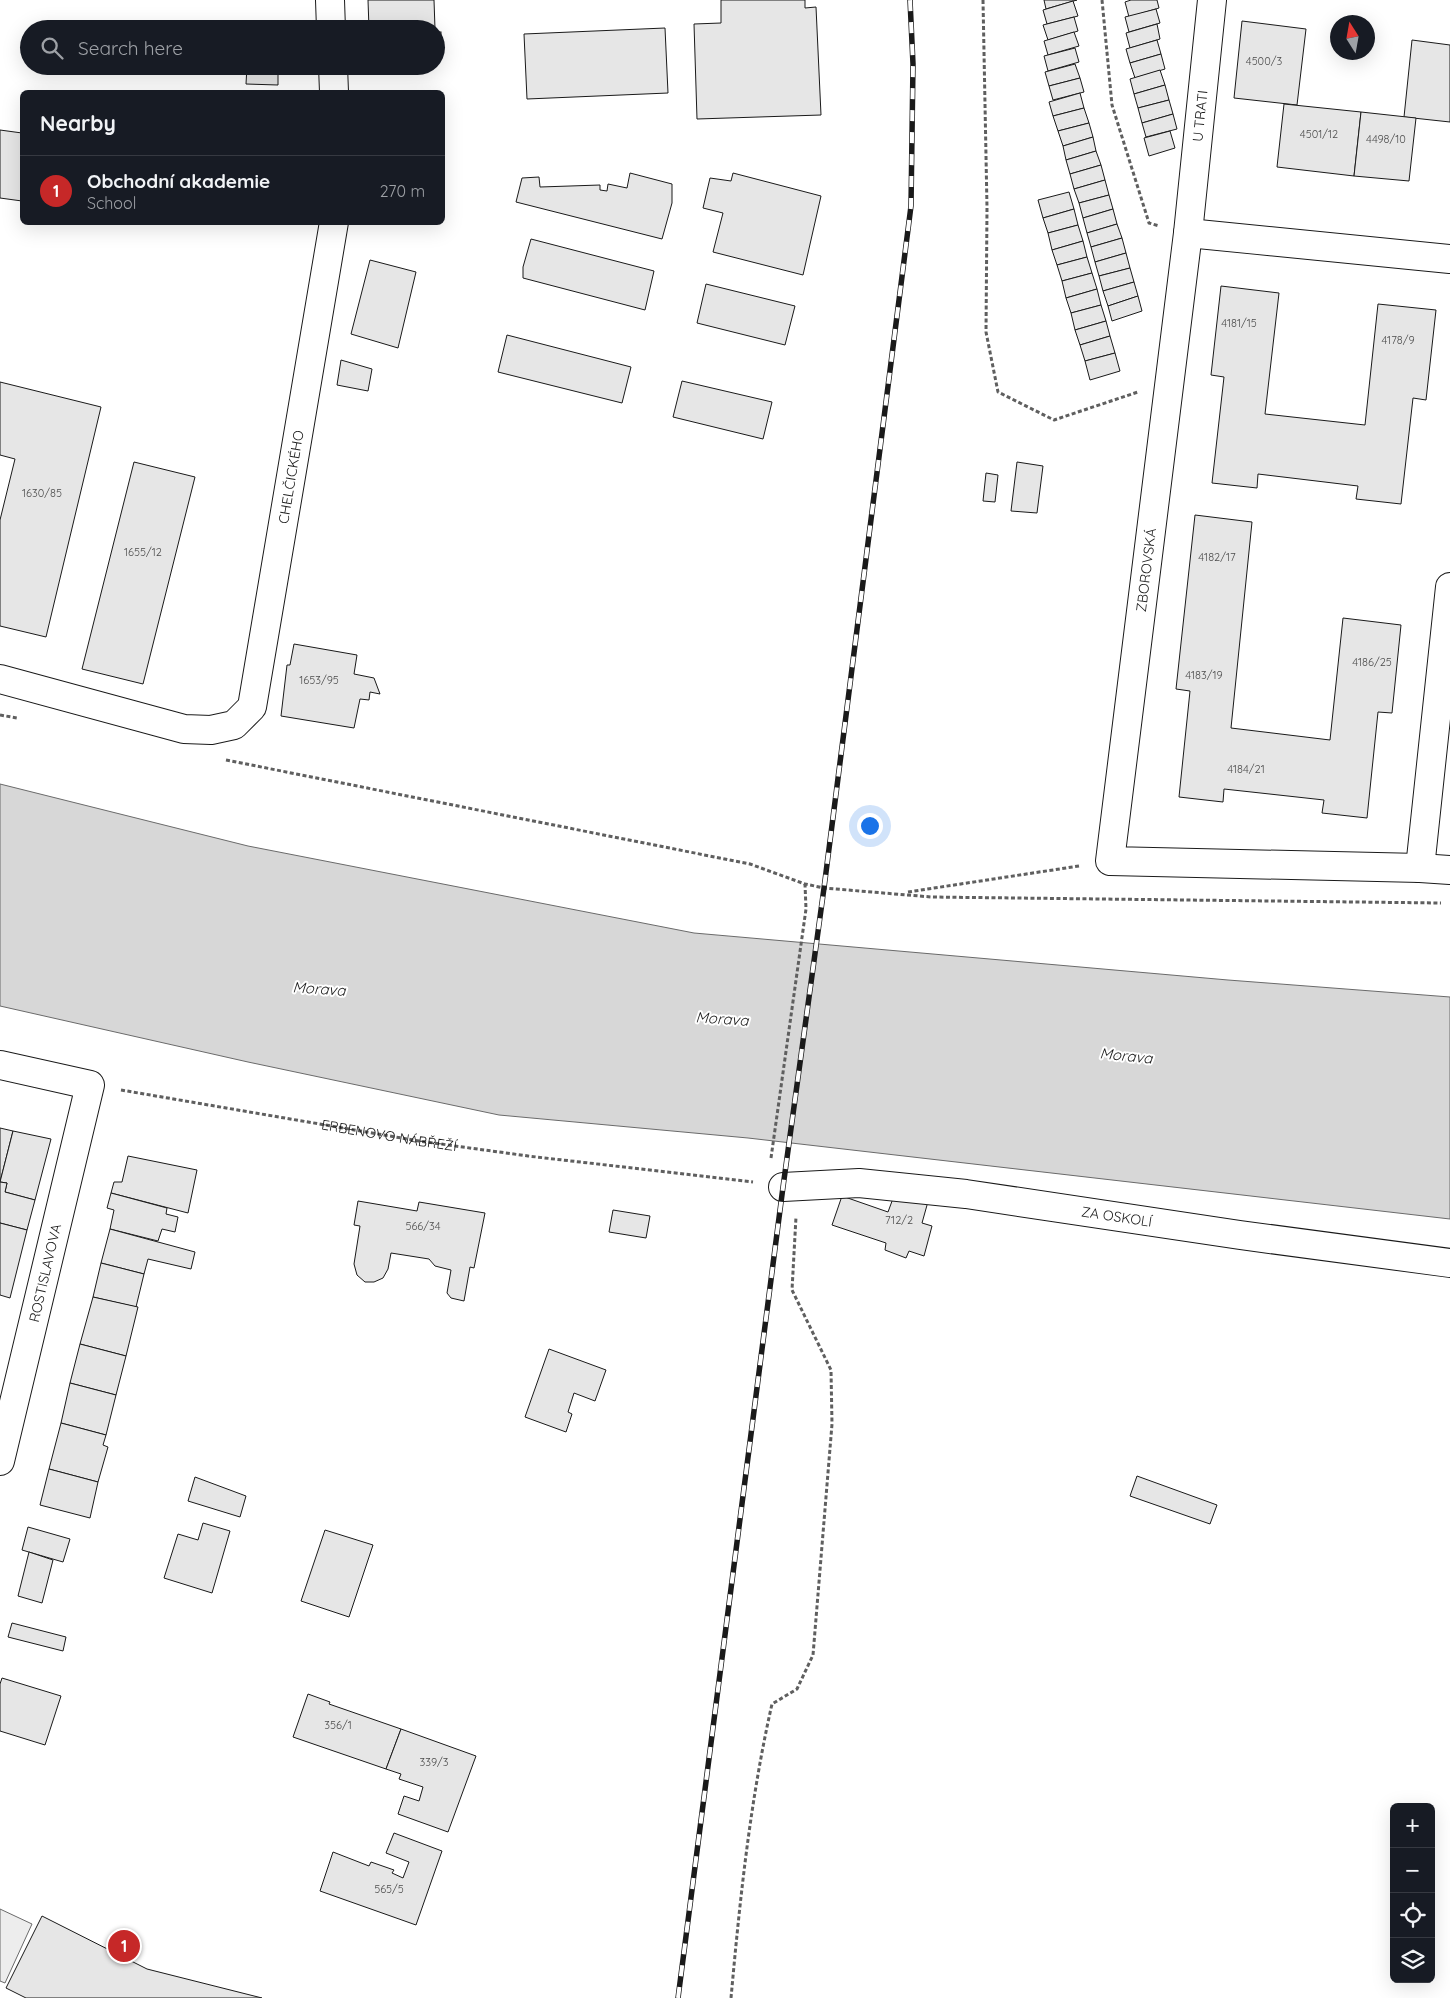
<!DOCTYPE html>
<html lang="en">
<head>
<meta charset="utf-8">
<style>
	body { margin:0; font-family:Quicksand,sans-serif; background:#242831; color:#f1f3f6 }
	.controls { position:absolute; right:15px; bottom:15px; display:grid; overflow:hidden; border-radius:8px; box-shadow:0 5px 20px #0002 }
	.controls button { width:45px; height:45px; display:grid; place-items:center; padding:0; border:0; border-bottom:1px solid #363941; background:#171b24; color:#f1f3f6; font:25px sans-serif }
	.compass { position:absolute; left:1330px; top:15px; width:45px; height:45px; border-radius:50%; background:#171b24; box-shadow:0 5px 20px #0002; rotate:349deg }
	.you { position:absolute; left:869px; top:825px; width:18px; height:18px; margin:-12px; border:4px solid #fff; border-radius:50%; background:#1a73e8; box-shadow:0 0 0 8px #1a73e833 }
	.badge { display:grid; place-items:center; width:32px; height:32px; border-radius:50%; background:#c62828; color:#fff; font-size:16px; font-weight:700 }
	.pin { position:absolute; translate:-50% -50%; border:2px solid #fff; box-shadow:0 1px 5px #0006 }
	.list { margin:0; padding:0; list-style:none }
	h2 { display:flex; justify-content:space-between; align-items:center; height:65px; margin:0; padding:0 20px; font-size:21px }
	h2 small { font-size:16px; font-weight:400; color:#9ea1a6 }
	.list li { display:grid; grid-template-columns:32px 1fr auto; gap:15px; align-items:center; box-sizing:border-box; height:70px; padding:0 20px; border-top:1px solid #363941 }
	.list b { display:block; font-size:19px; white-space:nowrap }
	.list p { margin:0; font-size:16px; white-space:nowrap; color:#9ea1a6 }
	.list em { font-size:16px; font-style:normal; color:#9ea1a6 }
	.icon { flex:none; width:28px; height:28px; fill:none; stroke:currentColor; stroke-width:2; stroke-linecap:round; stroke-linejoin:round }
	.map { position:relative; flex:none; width:1450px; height:1998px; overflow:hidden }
	.search { position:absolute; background:#171b24; box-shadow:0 5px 20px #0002; left:20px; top:20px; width:425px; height:55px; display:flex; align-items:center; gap:12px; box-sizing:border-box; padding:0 18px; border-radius:28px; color:#9ea1a6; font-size:19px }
	.panel { position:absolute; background:#171b24; box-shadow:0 5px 20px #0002; left:20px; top:90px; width:425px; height:135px; border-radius:8px }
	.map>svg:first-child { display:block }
	.built { fill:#ededed; stroke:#6a6a6a }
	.water { fill:#d7d7d7; stroke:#6a6a6a }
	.building { fill:#e6e6e6; stroke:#1a1a1a }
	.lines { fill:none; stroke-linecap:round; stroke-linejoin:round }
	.minor-casing { stroke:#1a1a1a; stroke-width:30 }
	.path { stroke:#5f5f5f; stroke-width:3; stroke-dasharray:4 2.5; stroke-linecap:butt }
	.minor { stroke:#fff; stroke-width:28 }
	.rail-casing { stroke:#1a1a1a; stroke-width:5.5 }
	.rail { stroke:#fff; stroke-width:4; stroke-dasharray:11; stroke-linecap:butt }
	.labels { text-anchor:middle; stroke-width:4; stroke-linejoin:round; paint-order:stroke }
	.number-label { font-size:11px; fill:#4d4d4d }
	.street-label { font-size:14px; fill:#1a1a1a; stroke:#fff }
	.water-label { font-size:15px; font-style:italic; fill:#1a1a1a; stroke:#fff }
</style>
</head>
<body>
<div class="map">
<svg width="1450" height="1998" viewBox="0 0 1450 1998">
	<rect width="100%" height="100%" fill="#fff"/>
	<path class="built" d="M0 1909 32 1924 5 1983 0 1981Z"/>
	<path class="water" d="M0 784 248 846 694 933 1228 980 1450 997V1219L748 1138 499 1115 248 1062 0 1006Z"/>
	<g class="building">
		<path d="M368 0H434L435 29H369Z"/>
		<path d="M721 0H805V8L816 7 821 115 697 119 694 24 721 23Z"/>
		<path d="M1044 0H1077L1046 9Z"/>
		<path d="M1157 0 1159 8 1129 17 1125 2 1131 0Z"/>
		<path d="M1073 1 1078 16 1047 24 1043 10Z"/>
		<path d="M1156 9 1160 23 1129 32 1125 17Z"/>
		<path d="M1074 17 1078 31 1048 40 1043 25Z"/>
		<path d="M1242 21 1306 29 1297 105 1234 98Z"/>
		<path d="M1157 24 1160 39 1130 48 1126 33Z"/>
		<path d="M665 28 668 93 527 99 524 34Z"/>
		<rect x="436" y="32" width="5" height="14"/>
		<path d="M1074 32 1079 46 1048 55 1044 41Z"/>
		<path d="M1157 40 1161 54 1130 63 1126 49Z"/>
		<path d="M1412 40 1450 45V122L1404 117Z"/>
		<path d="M1075 48 1079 62 1048 71 1044 56Z"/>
		<path d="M1161 54 1165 69 1135 78 1130 63Z"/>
		<path d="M1075 64 1080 78 1049 86 1045 72Z"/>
		<path d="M247 66H278V85L246 84Z"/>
		<path d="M1160 70 1165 85 1134 94 1130 79Z"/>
		<path d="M1080 78 1084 92 1053 100 1049 86Z"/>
		<path d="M1165 85 1169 100 1138 108 1134 94Z"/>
		<path d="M1080 93 1084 108 1053 116 1049 102Z"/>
		<path d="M1169 100 1173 114 1142 123 1138 108Z"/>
		<path d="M1284 104 1361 112 1354 176 1277 167Z"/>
		<path d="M1084 108 1089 123 1058 131 1053 116Z"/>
		<path d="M1361 112 1416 118 1409 181 1354 176Z"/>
		<path d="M1173 114 1177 129 1146 137 1142 123Z"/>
		<path d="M1089 123 1093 137 1063 146 1058 131Z"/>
		<path d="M0 130 22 133V201L0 198Z"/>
		<path d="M1170 131 1175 148 1149 156 1144 138Z"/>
		<path d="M1093 137 1096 151 1066 160 1063 146Z"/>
		<path d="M1096 151 1101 165 1070 174 1066 160Z"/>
		<path d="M1101 165 1105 180 1074 189 1070 174Z"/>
		<path d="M630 173 672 184V203L662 239 516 202 522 178 539 177 540 187 600 185V190L607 191 608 184 627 188Z"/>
		<path d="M733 173 821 196 803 275 713 252 723 213 703 208 710 178 731 181Z"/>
		<path d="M1105 180 1109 195 1079 203 1074 189Z"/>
		<path d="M1069 192 1074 209 1043 218 1038 200Z"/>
		<path d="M1109 195 1113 209 1083 218 1079 203Z"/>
		<path d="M1074 209 1078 225 1048 233 1043 218Z"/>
		<path d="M1113 209 1117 224 1087 233 1083 218Z"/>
		<path d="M1117 224 1122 238 1091 247 1087 233Z"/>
		<path d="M1078 225 1083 241 1052 250 1048 233Z"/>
		<path d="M1122 238 1126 253 1095 262 1091 247Z"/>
		<path d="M531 239 654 271 645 310 523 278V267Z"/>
		<path d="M1083 241 1087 257 1057 265 1052 250Z"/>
		<path d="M1126 253 1130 268 1099 276 1095 262Z"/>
		<path d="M1087 257 1092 273 1062 281 1057 265Z"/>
		<path d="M370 260 416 272 398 348 351 334Z"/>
		<path d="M1130 268 1134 282 1103 291 1099 276Z"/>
		<path d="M1092 273 1097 289 1066 298 1062 281Z"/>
		<path d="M1134 282 1138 296 1108 306 1103 291Z"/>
		<path d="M706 284 795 306 785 345 697 323Z"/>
		<path d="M1221 286 1279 293 1265 414 1365 425 1378 304 1436 310 1426 400 1413 398 1401 504 1356 499 1358 486 1258 474 1257 488 1212 483 1224 377 1211 375Z"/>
		<path d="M1097 289 1101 305 1071 313 1066 298Z"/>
		<path d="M1138 296 1142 311 1112 321 1108 306Z"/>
		<path d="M1101 305 1106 321 1075 330 1071 313Z"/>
		<path d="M1106 321 1110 336 1080 345 1075 330Z"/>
		<path d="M507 335 631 367 622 403 498 372Z"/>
		<path d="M1110 336 1115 353 1085 361 1080 345Z"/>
		<path d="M1115 353 1120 371 1090 380 1085 361Z"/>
		<path d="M341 360 372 369 368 391 337 385Z"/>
		<path d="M682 381 772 402 763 439 673 417Z"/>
		<path d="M0 382 101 407 46 637 0 626V520L15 459 0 455Z"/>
		<path d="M134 462 195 477 143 684 82 669Z"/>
		<path d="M1017 462 1043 466 1037 513 1011 511Z"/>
		<path d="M986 473 998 475 995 502 983 501Z"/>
		<path d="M1195 515 1252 522 1231 728 1330 740 1343 618 1401 625 1392 713 1378 712 1367 818 1322 813 1324 800 1224 789 1223 802 1179 797 1190 691 1176 689Z"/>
		<path d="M294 644 357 655 354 674 374 678 380 694 370 692 369 700 360 699 354 728 281 716 287 665H290Z"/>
		<path d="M0 1128 13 1131 0 1182Z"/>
		<path d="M13 1131 51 1139 35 1200 5 1192 7 1183 0 1182Z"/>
		<path d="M128 1156 197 1170 188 1213 111 1193 114 1182H122Z"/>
		<path d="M0 1182 7 1183 5 1192 35 1200 27 1230 0 1223Z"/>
		<path d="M111 1193 167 1208 166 1214 178 1217 175 1232 162 1229 158 1241 110 1229 114 1210 107 1208Z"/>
		<path d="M895 1193 929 1198 922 1223 932 1226 924 1256 909 1251 906 1258 885 1250 886 1243 832 1225 842 1196 888 1212Z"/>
		<path d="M358 1201 417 1211 419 1202 485 1213 474 1268 470 1267 464 1301 451 1298 447 1293 451 1270 435 1266 429 1259 391 1253 388 1269 383 1278 374 1282H365L357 1275 354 1264 360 1226 354 1225Z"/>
		<path d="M613 1210 650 1216 646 1238 609 1232Z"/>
		<path d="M0 1223 27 1230 10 1298 0 1295Z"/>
		<path d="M110 1229 195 1252 191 1269 148 1259 144 1274 101 1263Z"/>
		<path d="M101 1263 144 1274 136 1307 93 1297Z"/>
		<path d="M93 1297 138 1307 126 1356 80 1344Z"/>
		<path d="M80 1344 126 1356 116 1395 70 1383Z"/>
		<path d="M549 1349 606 1370 595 1401 574 1393 568 1412 572 1414 566 1432 525 1417Z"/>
		<path d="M70 1383 116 1395 106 1435 61 1423Z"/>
		<path d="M61 1423 106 1435 103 1445 108 1447 98 1482 49 1469Z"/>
		<path d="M49 1469 98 1482 90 1518 40 1505Z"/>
		<path d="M1137 1476 1217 1505 1210 1524 1130 1496Z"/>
		<path d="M195 1477 246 1496 240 1517 188 1501Z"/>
		<path d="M203 1523 230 1531 212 1593 164 1578 178 1534 198 1540Z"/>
		<path d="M28 1527 70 1539 63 1562 22 1550Z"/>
		<path d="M325 1530 373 1545 349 1617 301 1601Z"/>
		<path d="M29 1552 53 1560 42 1603 18 1596Z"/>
		<path d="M12 1623 66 1637 63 1651 8 1637Z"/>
		<path d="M2 1678 61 1696 45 1745 0 1731V1684Z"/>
		<path d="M308 1694 330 1702 329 1704 401 1729 386 1769 293 1737Z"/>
		<path d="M401 1729 476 1756 448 1832 398 1814 404 1796 419 1801 423 1787 399 1779 401 1774 386 1769Z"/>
		<path d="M394 1833 442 1851 416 1925 320 1891 333 1852 369 1866 371 1862 394 1870 392 1873 403 1878 409 1862 386 1853Z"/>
		<path d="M42 1916 147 1969 262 1998H26L6 1988Z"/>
	</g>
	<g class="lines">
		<g class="minor-casing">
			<g id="minor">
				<path d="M330 0 331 29"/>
				<path d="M1212 0 1188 233 1110 861 1420 868 1450 870"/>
				<path d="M333 66 334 92"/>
				<path d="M1188 233 1450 259"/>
				<path id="s2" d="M0 679 184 729 211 730 234 725 252 707 334 222"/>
				<path d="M1420 868 1450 587"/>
				<path d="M0 1065 90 1085 0 1461"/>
				<path id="s3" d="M783 1187 859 1183 966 1194 1240 1235 1450 1263"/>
			</g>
		</g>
		<g class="path">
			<path d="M983 0 987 208 986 332 998 392 1054 420 1138 392"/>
			<path d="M1102 0 1112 105 1149 223 1159 226"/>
			<path d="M0 715 17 718"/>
			<path d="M226 760 750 864 805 884 824 888 931 897 1441 903"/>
			<path d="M908 892 1079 866"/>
			<path id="s1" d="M121 1090 419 1141 528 1156 753 1182"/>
			<path d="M771 1158 806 909 805 884"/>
			<path d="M731 1998C740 1899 750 1801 772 1704L797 1689 813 1655 832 1424 831 1370 792 1290 796 1217"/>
		</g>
		<use href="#minor" class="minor"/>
		<g class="rail-casing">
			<path id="rail" d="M678 1998 783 1187 824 888 911 206 913 64 910 0"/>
		</g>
		<use href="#rail" class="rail"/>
	</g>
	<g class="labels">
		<g class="number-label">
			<text x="1264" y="65">4500/3</text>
			<text x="1319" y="138">4501/12</text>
			<text x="1386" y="143">4498/10</text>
			<text x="1239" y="327">4181/15</text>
			<text x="1398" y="344">4178/9</text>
			<text x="42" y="497">1630/85</text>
			<text x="143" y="556">1655/12</text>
			<text x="1217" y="561">4182/17</text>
			<text x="1372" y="666">4186/25</text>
			<text x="1204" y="679">4183/19</text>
			<text x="319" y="684">1653/95</text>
			<text x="1246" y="773">4184/21</text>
			<text x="899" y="1224">712/2</text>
			<text x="423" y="1230">566/34</text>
			<text x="338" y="1729">356/1</text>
			<text x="434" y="1766">339/3</text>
			<text x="389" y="1893">565/5</text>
		</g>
		<g class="street-label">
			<text transform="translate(1200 116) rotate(-84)" y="5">U TRATI</text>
			<text dy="5" stroke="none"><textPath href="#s2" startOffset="500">CHELČICKÉHO</textPath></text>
			<text transform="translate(1146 570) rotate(-83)" y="5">ZBOROVSKÁ</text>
			<text dy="5" stroke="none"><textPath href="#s1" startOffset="272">ERBENOVO NÁBŘEŽÍ</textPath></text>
			<text dy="5" stroke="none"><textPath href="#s3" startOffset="336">ZA OSKOLÍ</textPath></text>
			<text transform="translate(45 1273) rotate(-77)" y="5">ROSTISLAVOVA</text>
		</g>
		<g class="water-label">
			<text transform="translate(319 989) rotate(4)" y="5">Morava</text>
			<text transform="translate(722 1019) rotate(4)" y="5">Morava</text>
			<text transform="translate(1126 1056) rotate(6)" y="5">Morava</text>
		</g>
	</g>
</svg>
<div class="controls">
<button>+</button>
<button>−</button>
<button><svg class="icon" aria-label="locate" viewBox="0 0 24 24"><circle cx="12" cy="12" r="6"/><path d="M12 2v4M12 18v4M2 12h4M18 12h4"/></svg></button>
<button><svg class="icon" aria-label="layers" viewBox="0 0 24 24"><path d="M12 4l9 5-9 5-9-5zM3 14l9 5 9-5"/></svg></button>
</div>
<svg class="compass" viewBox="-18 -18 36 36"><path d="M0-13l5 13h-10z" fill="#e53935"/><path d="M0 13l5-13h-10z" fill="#9ea1a6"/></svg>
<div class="you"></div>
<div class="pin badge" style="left:124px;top:1946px">1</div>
<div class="search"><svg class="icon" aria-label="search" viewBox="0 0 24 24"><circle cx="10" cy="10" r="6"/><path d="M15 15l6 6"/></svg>Search here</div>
<section class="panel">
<h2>Nearby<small></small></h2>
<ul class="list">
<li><span class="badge">1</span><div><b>Obchodní akademie</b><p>School</p></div><em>270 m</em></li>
</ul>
</section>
</div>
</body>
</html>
